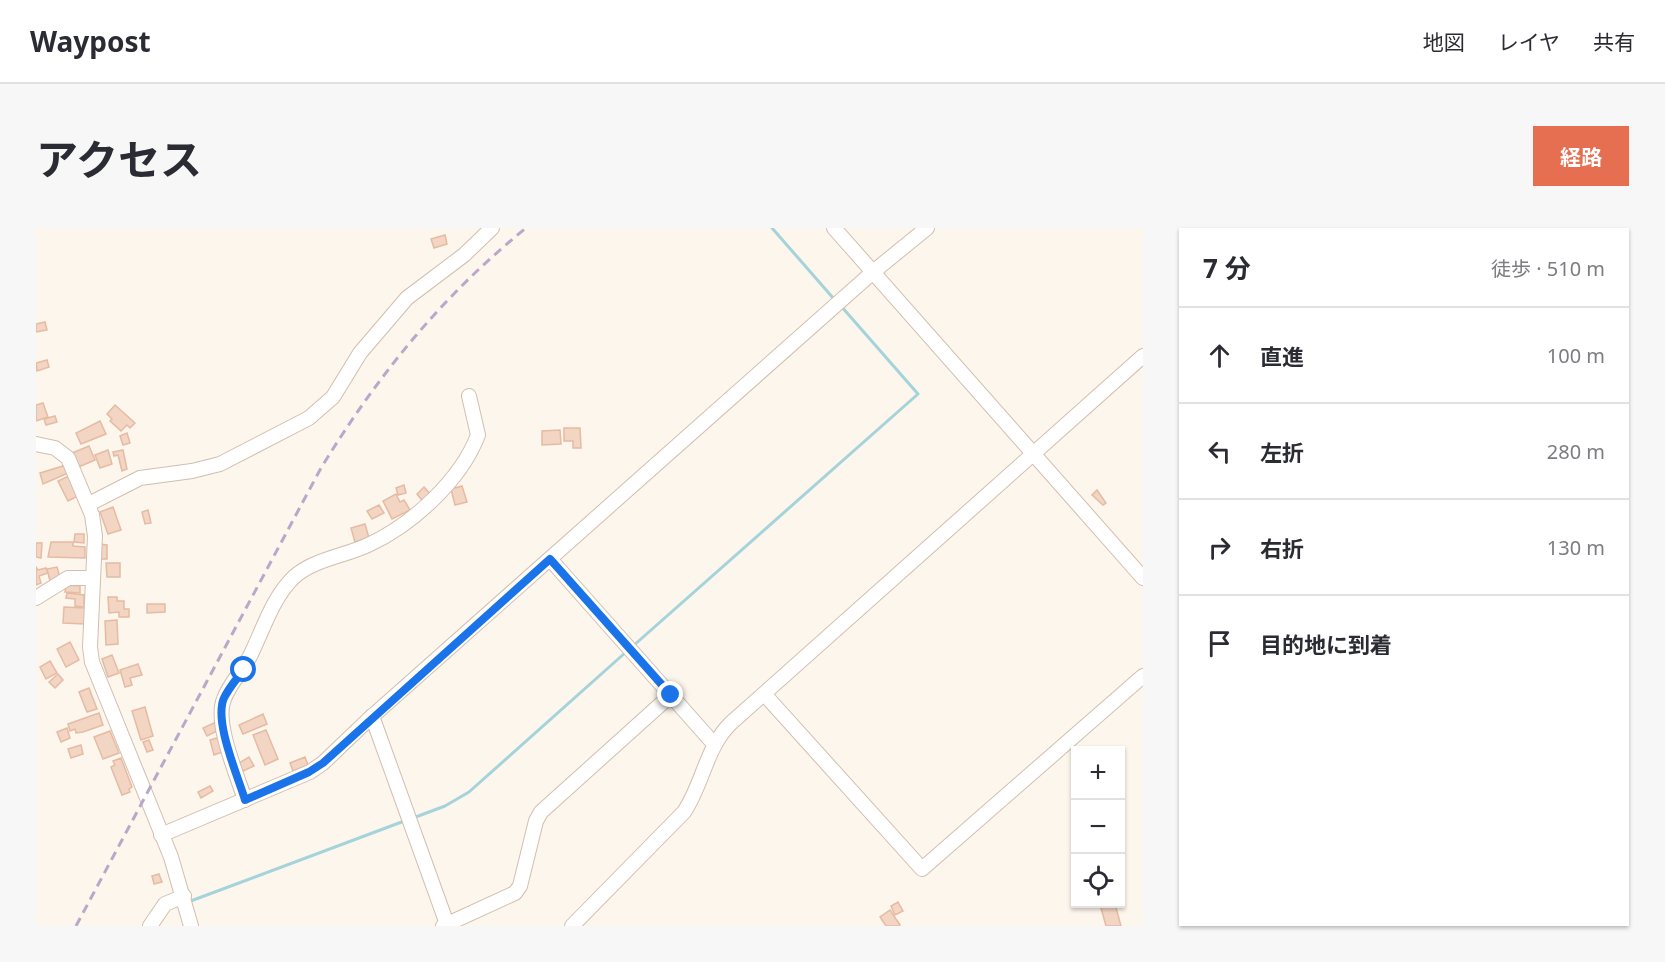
<!DOCTYPE html>
<html lang="ja">
<head>
<meta charset="utf-8">
<style>
	body { margin:0; font-family:"Noto Sans","Noto Sans JP",sans-serif; background:#f7f7f7; color:#2b2b33 }
	.controls { position:absolute; right:18px; bottom:18px; display:grid; overflow:hidden; border-radius:0px; box-shadow:0 2px 4px #0004 }
	.controls button { width:54px; height:54px; display:grid; place-items:center; padding:0; border:0; border-bottom:2px solid #e1e1e2; background:#fff; color:#2b2b33; font:30px sans-serif }
	.stop { position:absolute; width:18px; height:18px; margin:-14px; border:4px solid #1a73e8; border-radius:50%; background:#fff }
	.stop.end { background:#1a73e8; border-color:#fff; box-shadow:0 2px 6px #0008 }
	.list { margin:0; padding:0; list-style:none }
	h2 { display:flex; justify-content:space-between; align-items:center; height:78px; margin:0; padding:0 24px; font-size:26px }
	h2 small { font-size:20px; font-weight:400; color:#7c7c81 }
	.list li { display:grid; grid-template-columns:39px 1fr auto; gap:18px; align-items:center; box-sizing:border-box; height:96px; padding:0 24px; border-top:2px solid #e1e1e2 }
	.list b { display:block; font-size:22px; white-space:nowrap }
	.list em { font-size:20px; font-style:normal; color:#7c7c81 }
	.icon { flex:none; width:33px; height:33px; fill:none; stroke:currentColor; stroke-width:2; stroke-linecap:round; stroke-linejoin:round }
	.map { position:relative; flex:none; width:1107px; height:698px; overflow:hidden; border-radius:0px }
	header { display:flex; align-items:center; gap:36px; box-sizing:border-box; height:84px; padding:0 30px; background:#fff; border-bottom:2px solid #e1e1e2 }
	header strong { font-size:28px }
	nav { display:flex; gap:33px; margin-inline-start:auto; font-size:21px }
	.intro { display:flex; align-items:center; justify-content:space-between; box-sizing:border-box; height:144px; padding:0 36px }
	h1 { margin:0; font-size:42px }
	.button { padding:15px 27px; border-radius:0px; background:#e76f51; color:#fff; font-size:21px; font-weight:700 }
	main { display:flex; gap:36px; padding:0 36px }
	aside { flex:1; background:#fff; border-radius:0px; box-shadow:0 2px 4px #0004 }
	.map>svg:first-child { display:block }
	.lines { fill:none; stroke-linecap:round; stroke-linejoin:round }
	.stream { stroke:#a5d3da; stroke-width:3 }
	.building { fill:#f3d5c3; stroke:#e6bba3; stroke-width:1.5 }
	.minor-casing { stroke:#d1beb0; stroke-width:16 }
	.minor { stroke:#fff; stroke-width:14 }
	.rail { stroke:#b9a8c9; stroke-width:3; stroke-dasharray:9 6; stroke-linecap:butt }
	.route { stroke:#1a73e8; stroke-width:8 }
</style>
</head>
<body>
<header>
<strong>Waypost</strong>
<nav><a>地図</a><a>レイヤ</a><a>共有</a></nav>
</header>
<div class="intro"><h1>アクセス</h1><a class="button">経路</a></div>
<main>
<div class="map">
<svg width="1107" height="698" viewBox="0 0 1107 698">
	<rect width="100%" height="100%" fill="#fdf6ec"/>
	<g class="lines">
		<g class="stream">
			<path d="M736 0 798 71"/>
			<path d="M597 418 882 166 805 78"/>
			<path d="M377 590 409 578 433 564 590 424"/>
			<path d="M152 674 371 592"/>
		</g>
	</g>
	<g class="building">
		<path d="M409 7 411 16 398 20 395 11Z"/>
		<path d="M9 94 11 102 0 104V96Z"/>
		<path d="M11 132 13 139 1 143 0 135Z"/>
		<path d="M7 175 12 189 0 193V177Z"/>
		<path d="M79 177 99 195 94 200 91 197 85 203 74 193 76 191 71 186Z"/>
		<path d="M19 188 21 194 10 197 8 191Z"/>
		<path d="M64 193 70 206 45 216 40 205Z"/>
		<path d="M528 200H544L545 220H537V213H528Z"/>
		<path d="M524 202 525 216 506 217V203Z"/>
		<path d="M91 205 94 215 87 217 84 208Z"/>
		<path d="M53 218 59 232 40 240 34 226Z"/>
		<path d="M72 222 76 236 64 240 59 227Z"/>
		<path d="M87 222 91 241 86 243 82 227 78 228 77 224Z"/>
		<path d="M30 237 32 245 7 256 4 245Z"/>
		<path d="M35 247 44 267 32 273 22 253Z"/>
		<path d="M368 257 370 265 362 267 360 260Z"/>
		<path d="M426 258 431 274 419 277 415 261Z"/>
		<path d="M388 259 396 268 388 275 381 266Z"/>
		<path d="M1061 262 1070 275 1067 277 1056 267Z"/>
		<path d="M360 266 364 274 368 272 374 282 356 291 347 273Z"/>
		<path d="M343 277 348 285 336 291 331 283Z"/>
		<path d="M77 279 85 302 72 306 64 284Z"/>
		<path d="M112 282 115 295 109 296 106 284Z"/>
		<path d="M329 296 333 310 319 314 315 300Z"/>
		<path d="M39 306H48V315L38 314Z"/>
		<path d="M15 314H37V318L49 319V330L12 329Z"/>
		<path d="M0 315H6L5 330 0 329Z"/>
		<path d="M64 316 71 317V331H63Z"/>
		<path d="M70 335H84V349H71Z"/>
		<path d="M0 339 2 342 10 340 12 345 3 348 5 355 0 357Z"/>
		<path d="M21 339 24 350 14 353 11 341Z"/>
		<path d="M30 357 44 358V365L29 364Z"/>
		<path d="M31 365 48 367V379L39 378V371L30 370Z"/>
		<path d="M72 369H81V373H88V381H93V389H83V384L73 385Z"/>
		<path d="M111 376H129V384L111 385Z"/>
		<path d="M28 379 49 380V396L27 395Z"/>
		<path d="M81 392 82 416 70 417 69 393Z"/>
		<path d="M34 414 43 432 30 439 21 421Z"/>
		<path d="M76 427 83 445 72 449 66 431Z"/>
		<path d="M14 433 21 445 10 451 4 439Z"/>
		<path d="M102 436 106 447 94 450 96 457 89 459 84 442Z"/>
		<path d="M22 446 27 452 19 460 13 454Z"/>
		<path d="M53 460 61 481 51 484 43 464Z"/>
		<path d="M109 479 117 508 105 512 96 483Z"/>
		<path d="M63 485 67 497 47 504 40 505 39 501 34 503 32 496Z"/>
		<path d="M227 486 231 496 207 506 203 497Z"/>
		<path d="M180 494 183 502 171 508 167 500Z"/>
		<path d="M31 500 34 510 25 514 21 504Z"/>
		<path d="M230 502 242 531 229 537 217 507Z"/>
		<path d="M74 503 83 525 67 531 58 509Z"/>
		<path d="M184 509 189 523 178 527 174 512Z"/>
		<path d="M113 512 117 522 111 524 107 514Z"/>
		<path d="M45 517 47 526 35 530 32 521Z"/>
		<path d="M213 529 218 538 207 543 203 535Z"/>
		<path d="M269 529 272 537 257 543 254 535Z"/>
		<path d="M85 530 96 559 93 561 94 564 86 567 75 539 79 537 77 533Z"/>
		<path d="M174 558 177 563 165 570 162 564Z"/>
		<path d="M123 646 126 654 118 656 116 648Z"/>
		<path d="M862 674 867 683 859 687 855 678Z"/>
		<path d="M1079 676 1085 698H1070L1065 680Z"/>
		<path d="M854 682 864 697 863 698H850L844 689Z"/>
	</g>
	<g class="lines">
		<g class="minor-casing">
			<g id="minor">
				<path d="M798 0 1107 350"/>
				<path d="M0 216 19 220 32 230 56 287 59 308 54 419 56 434 135 629 155 698"/>
				<path d="M53 276 104 250 156 243 184 236 273 190 297 169 324 125 371 70 428 27 456 0"/>
				<path d="M514 331 678 516"/>
				<path d="M0 370 32 350H56"/>
				<path d="M729 467 886 641 1107 448"/>
				<path d="M336 488 411 696"/>
				<path d="M209 572C201 547 178 494 188 471 194 454 209 441 216 424 228 399 237 369 258 349 278 331 309 328 332 317 376 297 425 252 442 207L433 168"/>
				<path d="M125 607 274 544 287 535 332 492 837 44 891 0"/>
				<path d="M114 698 129 676 148 668"/>
				<path d="M407 698 479 665 484 658 500 593 505 584 635 467"/>
				<path d="M536 698 648 584C667 556 670 519 695 495L1107 128"/>
			</g>
		</g>
		<use href="#minor" class="minor"/>
		<path class="rail" d="M40 698 285 240C342 147 405 69 490 0"/>
	</g>
	<g class="lines">
		<path class="route" d="M208 442C201 450 194 459 189 468 176 490 202 548 209 572L273 544 287 535 514 331 635 467"/>
	</g>
</svg>
<div class="controls">
<button>+</button>
<button>−</button>
<button><svg class="icon" aria-label="locate" viewBox="0 0 24 24"><circle cx="12" cy="12" r="6"/><path d="M12 2v4M12 18v4M2 12h4M18 12h4"/></svg></button>
</div>
<div class="stop" style="left:208px;top:442px"></div>
<div class="stop end" style="left:635px;top:467px"></div>
</div>
<aside>
<h2>7 分<small>徒歩 · 510 m</small></h2>
<ul class="list">
<li><svg class="icon" aria-label="ahead" viewBox="0 0 24 24"><path d="M12 20V5M6 11l6-6 6 6"/></svg><div><b>直進</b></div><em>100 m</em></li>
<li><svg class="icon" aria-label="left" viewBox="0 0 24 24"><path d="M17 20v-9H6M10 6l-5 5 5 5"/></svg><div><b>左折</b></div><em>280 m</em></li>
<li><svg class="icon" aria-label="right" viewBox="0 0 24 24"><path d="M7 20v-9h11M14 6l5 5-5 5"/></svg><div><b>右折</b></div><em>130 m</em></li>
<li><svg class="icon" aria-label="arrive" viewBox="0 0 24 24"><path d="M6 21V4h12l-3 4 3 4H6"/></svg><div><b>目的地に到着</b></div></li>
</ul>
</aside>
</main>
</body>
</html>
